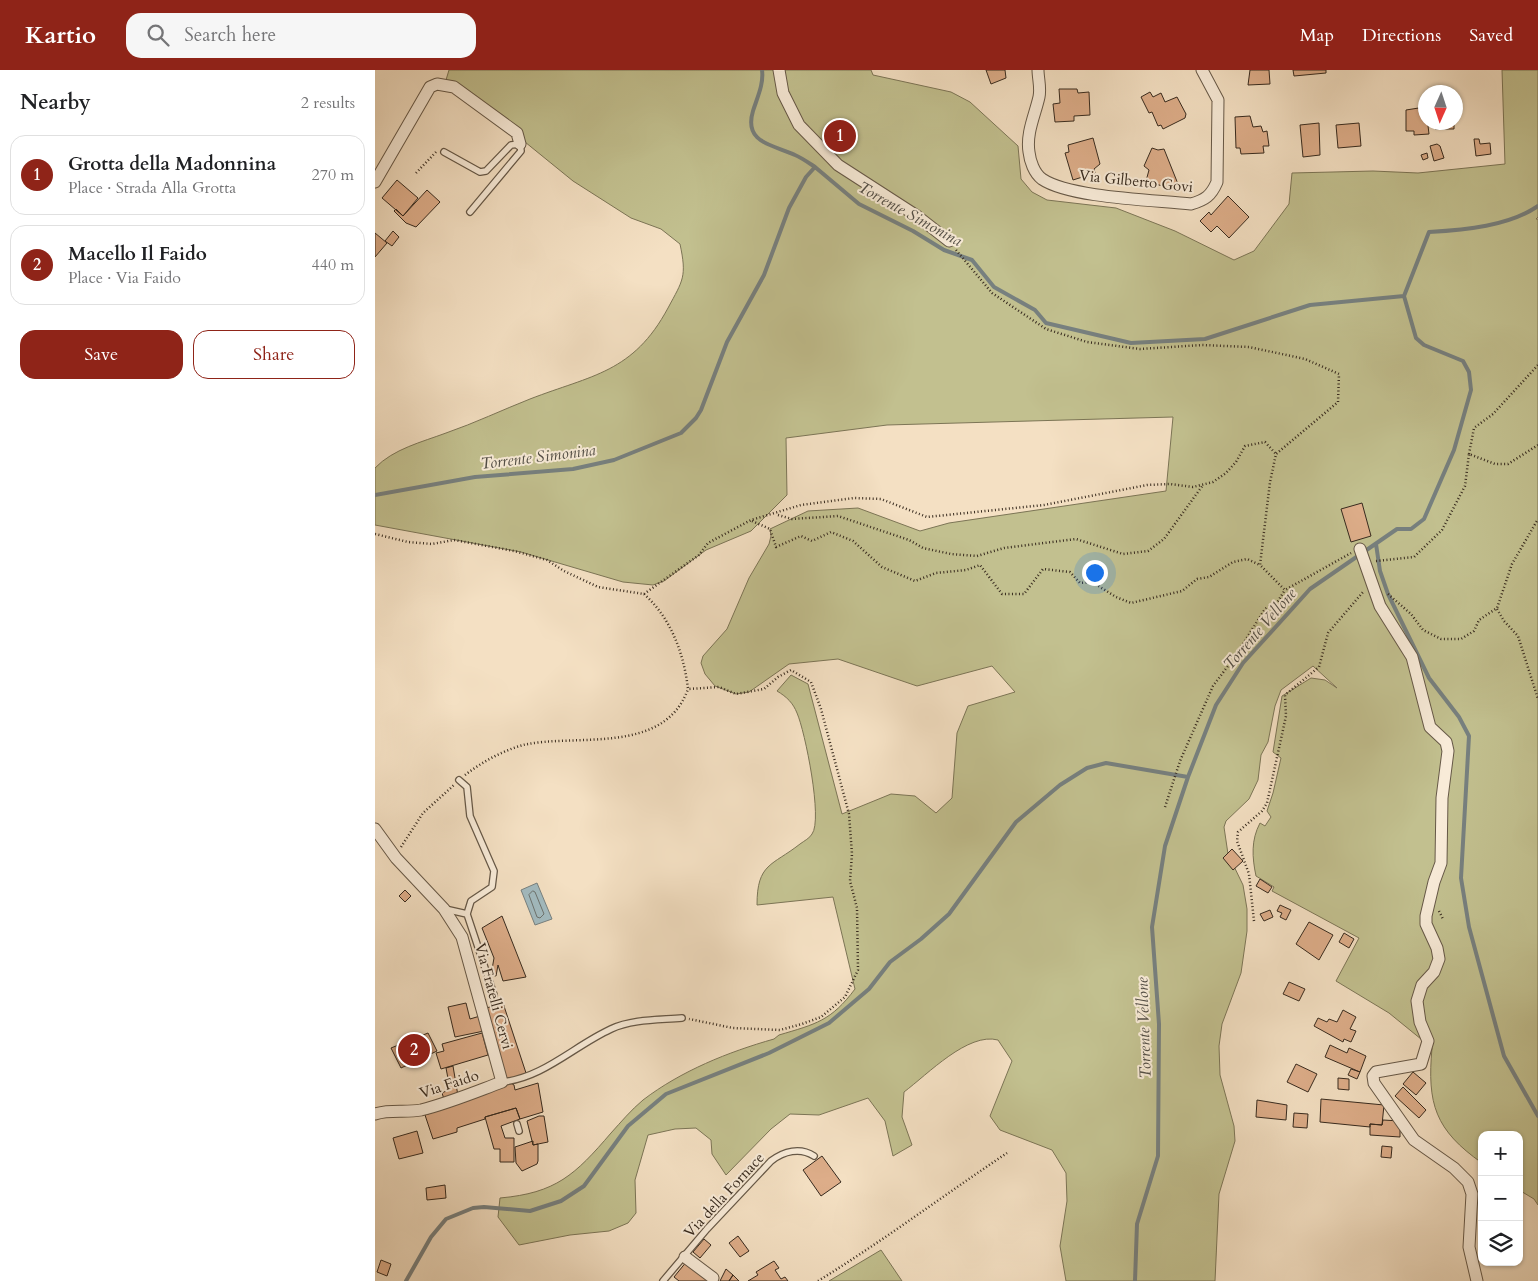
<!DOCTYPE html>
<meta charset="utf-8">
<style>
body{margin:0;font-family:Cardo,serif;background:#f6f6f6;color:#202124}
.controls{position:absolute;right:15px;bottom:15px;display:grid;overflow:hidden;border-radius:10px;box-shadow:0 1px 4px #0004}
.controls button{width:45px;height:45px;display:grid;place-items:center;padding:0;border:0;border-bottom:1px solid #e0e0e0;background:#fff;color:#202124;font:25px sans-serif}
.compass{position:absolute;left:1043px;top:15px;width:45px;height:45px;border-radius:50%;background:#fff;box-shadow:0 1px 4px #0004;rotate:183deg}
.you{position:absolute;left:719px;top:502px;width:18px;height:18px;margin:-12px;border:4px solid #fff;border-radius:50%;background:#1a73e8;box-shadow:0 0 0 8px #1a73e833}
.badge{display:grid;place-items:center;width:32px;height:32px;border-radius:50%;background:#8f2418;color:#fff;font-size:16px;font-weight:700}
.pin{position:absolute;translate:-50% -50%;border:2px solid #fff;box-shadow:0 1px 5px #0006}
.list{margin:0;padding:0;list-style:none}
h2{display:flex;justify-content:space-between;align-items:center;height:65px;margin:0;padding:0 20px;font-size:21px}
h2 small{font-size:16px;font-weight:400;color:#757577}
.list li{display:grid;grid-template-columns:32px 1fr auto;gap:15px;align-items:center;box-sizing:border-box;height:80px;margin:0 10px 10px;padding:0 10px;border:1px solid #e0e0e0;border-radius:15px}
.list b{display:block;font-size:19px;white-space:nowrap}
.list p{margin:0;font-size:16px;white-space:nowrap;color:#757577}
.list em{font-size:16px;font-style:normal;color:#757577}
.actions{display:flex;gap:10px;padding:15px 20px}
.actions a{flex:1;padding:11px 0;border:1px solid #8f2418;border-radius:15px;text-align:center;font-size:18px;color:#8f2418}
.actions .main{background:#8f2418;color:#fff}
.icon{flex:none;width:28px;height:28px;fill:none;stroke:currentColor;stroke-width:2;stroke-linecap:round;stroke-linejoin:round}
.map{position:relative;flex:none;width:1163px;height:1211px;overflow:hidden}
header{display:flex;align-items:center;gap:30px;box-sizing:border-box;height:70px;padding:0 25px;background:#8f2418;color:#fff}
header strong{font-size:24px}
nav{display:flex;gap:28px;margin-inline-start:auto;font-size:18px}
.search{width:350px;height:45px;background:#f6f6f6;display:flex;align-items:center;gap:12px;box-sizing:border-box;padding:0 18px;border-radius:15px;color:#757577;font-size:19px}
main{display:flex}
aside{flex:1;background:#fff}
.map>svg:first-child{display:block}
.green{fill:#c2c08f;stroke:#7c7556}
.water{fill:#a2babf;stroke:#77807f}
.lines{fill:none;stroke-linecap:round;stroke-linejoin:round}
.shore{stroke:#6c726e;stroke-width:1}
.stream{stroke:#77807f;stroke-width:4}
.building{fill:#ddad89;stroke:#372a1e}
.service-casing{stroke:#665847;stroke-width:8}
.minor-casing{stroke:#665847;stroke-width:13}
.path{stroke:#372a1e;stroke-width:2.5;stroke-dasharray:1 2.5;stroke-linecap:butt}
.service{stroke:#f8ebd8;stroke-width:5.5}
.minor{stroke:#f8ebd8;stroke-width:11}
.labels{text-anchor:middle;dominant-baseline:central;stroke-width:4;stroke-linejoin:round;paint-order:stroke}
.street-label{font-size:15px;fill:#372a1e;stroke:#f8ebd8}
.water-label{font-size:16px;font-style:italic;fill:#524e46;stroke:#f8ebd8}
</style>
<header>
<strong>Kartio</strong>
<div class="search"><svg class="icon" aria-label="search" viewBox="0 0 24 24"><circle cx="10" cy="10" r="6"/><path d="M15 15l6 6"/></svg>Search here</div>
<nav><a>Map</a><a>Directions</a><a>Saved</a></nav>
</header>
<main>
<aside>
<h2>Nearby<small>2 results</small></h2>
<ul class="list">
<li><span class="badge">1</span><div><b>Grotta della Madonnina</b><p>Place · Strada Alla Grotta</p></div><em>270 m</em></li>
<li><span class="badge">2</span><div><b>Macello Il Faido</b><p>Place · Via Faido</p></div><em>440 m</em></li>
</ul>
<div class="actions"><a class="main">Save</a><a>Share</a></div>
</aside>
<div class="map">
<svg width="1163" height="1211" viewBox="0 0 1163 1211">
<rect width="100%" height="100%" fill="#f4e0c3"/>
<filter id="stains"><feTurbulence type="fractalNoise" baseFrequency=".004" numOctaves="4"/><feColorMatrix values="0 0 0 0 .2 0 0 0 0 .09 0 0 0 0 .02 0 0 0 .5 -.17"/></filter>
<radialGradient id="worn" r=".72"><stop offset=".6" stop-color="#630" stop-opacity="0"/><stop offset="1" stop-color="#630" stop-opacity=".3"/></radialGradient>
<path class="green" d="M 74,0 L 496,0 L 498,5 L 576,22 L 595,32 L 643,76 L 646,109 L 657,122 L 672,130 L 741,138 L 800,161 L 859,190 L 879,181 L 914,134 L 917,103 L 998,101 L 1043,103 L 1130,94 L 1127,0 L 1163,0 L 1163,147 L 1161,149 L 1163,149 L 1163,1135 L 1159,1129 L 1144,1120 L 1144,1065 L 1107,1065 L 1107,1093 C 1060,1060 1052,1034 1057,978 L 1014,943 L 961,911 L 984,868 L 897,821 L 899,817 L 881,806 C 877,787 876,770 885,753 L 890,756 L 896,747 L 892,741 L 898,723 L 906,688 L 898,682 L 907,626 L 936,608 L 950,610 L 962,618 L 938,596 L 906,620 L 900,636 L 893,672 L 886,685 L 883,710 L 874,729 L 851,751 L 849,757 L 853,784 L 868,815 L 872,839 L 872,861 L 866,903 L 847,954 L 844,976 L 845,1005 L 859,1056 L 860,1071 L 844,1124 L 840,1211 L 691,1211 L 685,1176 L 692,1131 L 691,1103 L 677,1080 L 625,1060 L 615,1046 L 637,991 L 623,970 C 593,962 553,1004 529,1022 L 527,1047 L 537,1075 L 518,1086 L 510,1051 L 493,1028 L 444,1045 L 415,1044 L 396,1059 L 351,1105 L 337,1084 L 336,1070 L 321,1058 L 300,1059 L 273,1065 L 260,1110 L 261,1143 L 253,1153 L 234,1161 L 195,1165 L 144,1175 L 123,1147 L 125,1128 C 181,1123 200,1105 236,1063 C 246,1052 256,1040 268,1030 C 306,1001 353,982 399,969 L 404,965 C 441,954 456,951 480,919 L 458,827 L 382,835 C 382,793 397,796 425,774 C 429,771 435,768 437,764 C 448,750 430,661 422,643 C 418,633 412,627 402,621 L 416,605 L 433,614 L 467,744 L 516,724 L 540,726 L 561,743 L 577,728 L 582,663 L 593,636 L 640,622 L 617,596 L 542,616 L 463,589 L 414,594 L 374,622 L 361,624 L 340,616 L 330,604 L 326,593 L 328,586 L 352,559 L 374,508 L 394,474 L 396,466 L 395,459 L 433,441 L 483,438 L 545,461 L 574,453 L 791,421 L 798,347 L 512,355 L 411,368 L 412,425 L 376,461 L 331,480 L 289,511 L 278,515 L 248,512 L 146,482 L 0,455 L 0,398 C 18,379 47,372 71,363 C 100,353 127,340 155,329 C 217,305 258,303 293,238 C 308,210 312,207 305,174 L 286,159 L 256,148 L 198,111 L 150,72 L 75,19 L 71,10 Z
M 506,1180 L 527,1211 L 454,1211 Z"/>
<path class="water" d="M 162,813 L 177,849 L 160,855 L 146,820 Z"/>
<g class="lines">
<path class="shore" d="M 158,821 L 160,822 L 169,844 L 165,848 L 162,847 L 154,825 Z"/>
<path class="stream" d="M 387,0 C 389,14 382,28 378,41 C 368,74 400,75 420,85 C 427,88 434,93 440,97
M 0,425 L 100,407 L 198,399 L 239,390 L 306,363 L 321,348 L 326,340 L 352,272 L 389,205 L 414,138 L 431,107 L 440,97 L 484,134 L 538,161 L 569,180 L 597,190 L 619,217 L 660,240 L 671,253 L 756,273 L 830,269 L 935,235 L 1029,226
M 1001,474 L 1005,501 L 1013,524 L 1054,608 L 1084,647 L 1094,666 L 1086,808 L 1094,857 L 1129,986 L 1163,1046
M 31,1211 L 56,1167 L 71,1149 L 98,1138 L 109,1137 L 155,1141 L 186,1131 L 209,1116 L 253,1056 L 291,1024 L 394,983 L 454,953 L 494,919 L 515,892 L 546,869 L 574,844 L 641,752 L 685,715 L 712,698 L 731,693 L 813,707
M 760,1211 L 762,1154 L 783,1086 L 784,954 L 777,857 L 790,776 L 813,707 L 841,635 L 868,593 L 935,519 L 1022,459 L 1036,459 L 1049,449 L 1079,380 L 1096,320 L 1094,302 L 1088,291 L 1049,275 L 1041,268 L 1029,226 L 1054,162 C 1090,160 1134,156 1163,136"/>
</g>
<path class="building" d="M 611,0 L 630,0 L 631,8 L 616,14 Z
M 875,0 L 894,0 L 895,14 L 873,15 Z
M 918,0 L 951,0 L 951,3 L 919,6 Z
M 684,19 L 702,19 L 703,23 L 714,22 L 715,45 L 699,46 L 699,51 L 680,52 L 678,34 L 685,33 Z
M 775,22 L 778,27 L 786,23 L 790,32 L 802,27 L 811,44 L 810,48 L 788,59 L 786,55 L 783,56 L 777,42 L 774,43 L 766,27 Z
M 1050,31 L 1054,64 L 1039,65 L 1039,61 L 1031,61 L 1031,40 L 1050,37 Z
M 875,46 L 878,57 L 886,56 L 888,62 L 892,61 L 894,76 L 888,76 L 889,83 L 866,84 L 865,78 L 861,78 L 860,47 Z
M 1060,52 L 1079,52 L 1079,59 L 1060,59 Z
M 944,53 L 945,85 L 928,87 L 925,55 Z
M 984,53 L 986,76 L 963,78 L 961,55 Z
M 718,68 L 725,94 L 719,99 L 720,103 L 698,110 L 690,83 L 694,82 L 693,75 Z
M 1099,69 L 1104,69 L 1105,74 L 1115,73 L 1116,84 L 1101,86 Z
M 1062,74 L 1065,76 L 1069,88 L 1059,91 L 1055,76 Z
M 777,78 L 783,80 L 789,79 L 803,114 L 797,119 L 771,111 L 774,100 L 769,96 Z
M 1052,83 L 1053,88 L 1048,90 L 1046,85 Z
M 22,110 L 43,128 L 28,146 L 7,128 Z
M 52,120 L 65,132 L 41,157 L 31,153 L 19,141 L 21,139 L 28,146 Z
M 853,126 L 874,147 L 854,168 L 842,156 L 836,162 L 825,151 L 834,142 L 836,145 Z
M 18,161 L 24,167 L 17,176 L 10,171 Z
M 0,163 L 12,173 L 0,187 Z
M 987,433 L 996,466 L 976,472 L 966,439 Z
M 857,779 L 868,791 L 858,800 L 848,788 Z
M 885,809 L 897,817 L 893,823 L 881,816 Z
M 30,820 L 36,826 L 30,832 L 24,826 Z
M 905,835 L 916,840 L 911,850 L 905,847 L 907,843 L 902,841 Z
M 895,840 L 898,847 L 889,851 L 885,844 Z
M 127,846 L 151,907 L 128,911 L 123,895 L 121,906 L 116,905 L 119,888 L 107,858 Z
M 934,852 L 958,865 L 944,890 L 921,874 Z
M 969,863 L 979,869 L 974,878 L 964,872 Z
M 914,912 L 930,919 L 924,931 L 908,924 Z
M 91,933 L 95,949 L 105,946 L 109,961 L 80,967 L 73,937 Z
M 128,933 L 151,1003 L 131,1011 L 108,939 Z
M 968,940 L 981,947 L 975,959 L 981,961 L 976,972 L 969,969 L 968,972 L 939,956 L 943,948 L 952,952 L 954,949 L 962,952 Z
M 53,963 L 62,981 L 26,998 L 16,978 Z
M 107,963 L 113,985 L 66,999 L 61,983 L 69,981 L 67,974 Z
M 955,975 L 972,983 L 974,978 L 991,986 L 985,1002 L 950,987 Z
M 921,994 L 942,1004 L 933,1022 L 912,1012 Z
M 78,996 L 83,1026 L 70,1032 L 67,1023 L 75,1019 L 71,998 Z
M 976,999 L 985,1002 L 982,1009 L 973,1005 Z
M 1038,1002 L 1051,1013 L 1041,1025 L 1028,1014 Z
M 963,1008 L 974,1009 L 974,1020 L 963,1019 Z
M 136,1013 L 139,1015 L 140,1020 L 163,1013 L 168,1042 L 145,1049 L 141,1038 L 110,1047 L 110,1049 L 82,1058 L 82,1062 L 58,1069 L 50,1045 L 65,1040 L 83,1030 Z
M 1028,1017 L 1051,1040 L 1044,1048 L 1020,1026 Z
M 946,1029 L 1009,1035 L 1007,1055 L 995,1054 L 995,1057 L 945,1052 Z
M 882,1030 L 912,1035 L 911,1050 L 881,1047 Z
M 141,1038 L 145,1049 L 126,1056 L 130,1068 L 139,1068 L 139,1092 L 125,1092 L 125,1079 L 119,1079 L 110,1047 Z
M 919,1043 L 933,1044 L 932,1058 L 918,1057 Z
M 164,1046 L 169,1046 L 173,1072 L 158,1075 L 152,1051 Z
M 1008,1050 L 1025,1051 L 1025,1067 L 995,1065 L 995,1054 L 1007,1055 Z
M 42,1061 L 48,1083 L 24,1089 L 18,1068 Z
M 158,1071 L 158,1075 L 163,1074 L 163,1091 L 162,1094 L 147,1101 L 141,1093 L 140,1077 Z
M 1007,1076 L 1017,1077 L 1016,1088 L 1006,1087 Z
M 447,1086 L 466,1112 L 446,1126 L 428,1100 Z
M 70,1115 L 71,1128 L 52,1130 L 51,1118 Z
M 363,1166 L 374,1181 L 365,1187 L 354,1173 Z
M 329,1169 L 336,1175 L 325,1188 L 318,1182 Z
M 6,1190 L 16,1194 L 12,1206 L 2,1202 Z
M 312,1191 L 338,1211 L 304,1211 L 299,1207 Z
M 399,1191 L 404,1198 L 400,1200 L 406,1209 L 410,1207 L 413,1211 L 373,1211 L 383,1205 L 381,1202 Z
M 351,1199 L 358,1205 L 354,1211 L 345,1211 Z
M 358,1205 L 364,1211 L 354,1211 Z"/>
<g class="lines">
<defs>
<path id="service" d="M 69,82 L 105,102 L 111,101 L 136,75 L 145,74 L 146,81 L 95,142
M 84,710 L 92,717 L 95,746 L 119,801 L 117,817 L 96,831 L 92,844 L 119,925
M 70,839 L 92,844
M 127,1012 C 168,1008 199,976 236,959 C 257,949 285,950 307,948
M 142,1054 L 144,1061
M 288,1211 L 332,1159 L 396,1091 C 409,1081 425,1077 439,1086"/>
<path id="minor" d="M 404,0 L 408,23 L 424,55 L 463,95 L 542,146 L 574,171
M 663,0 C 663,8 666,18 664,27 C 660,45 651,63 654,82 C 655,91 659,103 667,109 C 695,128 780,130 816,134 C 830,130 836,126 842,112 L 843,30 L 827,0
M 0,112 L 55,17 L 62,14 L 79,17 L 142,63 L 145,74
M 985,479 L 1005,536 L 1037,587 L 1055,657 L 1071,672 L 1073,681 L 1067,728 L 1066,793 L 1059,812 L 1051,846 L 1051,854 L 1062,878 L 1064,889 L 1059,902 L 1047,915 L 1042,931 L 1045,952 L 1053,971 L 1046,994 L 1001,1002 L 998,1006 L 999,1013 L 1039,1070 L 1079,1098 L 1093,1112 L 1097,1124 L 1094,1177 L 1102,1211
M 0,759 L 21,788 L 69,839 L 87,867 L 127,1012 C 100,1022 74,1033 46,1040 C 31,1043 15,1039 0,1044
M 310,1187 L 338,1208"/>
</defs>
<use href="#service" class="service-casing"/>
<use href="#minor" class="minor-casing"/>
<path class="path" d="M 41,103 L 61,82
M 581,180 L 617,223 L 671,259 L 712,272 L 765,279 L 827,275 L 874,277 L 930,289 L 964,304 L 963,332 L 901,384 L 895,412 L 885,495 L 910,520 L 976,483
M 1094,384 L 1099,358 L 1118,344 L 1163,295
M 403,445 L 417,449 L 463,446 L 534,470 L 548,478 L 576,484 L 602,486 L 629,478 L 701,469 L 748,484 L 773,481 L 789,469 L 828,415
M 377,451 L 395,459 L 401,477 L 426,466 L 437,471 L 456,462 L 478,471 L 507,497 L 540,511 L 561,503 L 591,500 L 605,495 L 627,524 L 649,524 L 668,499 L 695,502 L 705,513 L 717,512 L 741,527 L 756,533 L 807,521 L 822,509 L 834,507 L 858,492 L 872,489 L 885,495
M 0,464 L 33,472 L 57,474 L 79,470 L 139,481 L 172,490 L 189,501 L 223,517 L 269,524 L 324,485 L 333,473 L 376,450 L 426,435 L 479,428 L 506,429 L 552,447 L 669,435 L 772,415 L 795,414 L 818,417 L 838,412 L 851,403 L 861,392 L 870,376 L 890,372 L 901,384
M 1001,491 L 1039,487 L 1067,460 L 1090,416 L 1094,384 L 1120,394 L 1133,394 L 1163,375
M 269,524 C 296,548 309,584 313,619 L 344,617 L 361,624 L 389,619 L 403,607 L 416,600 L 436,612 L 446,639 L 474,744 L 477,784 L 475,811 L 482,838 L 483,900 L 470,927 L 446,947 L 427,954 L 405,960 L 358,958 L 314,949
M 1013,524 L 1036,544 L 1048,560 L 1066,569 L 1086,569 L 1099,561 L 1104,550 L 1122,538 L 1137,494 L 1163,449
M 1122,539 L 1129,551 L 1143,566 L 1163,629
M 90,705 C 107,692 127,681 148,675 C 201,663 289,686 313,619
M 790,737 L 805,691 L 838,616 L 859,588 L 890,539 L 903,531 L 910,520
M 26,777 L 48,743 L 79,715
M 1064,841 L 1068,849
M 879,851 L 874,804 L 862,771 L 863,762 L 887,741 L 892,733 L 911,646 L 910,625 L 944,597 L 953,563 L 988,522
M 443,1211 C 508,1171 569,1125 632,1083"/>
<use href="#service" class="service"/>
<use href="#minor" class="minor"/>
</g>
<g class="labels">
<g class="street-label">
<text transform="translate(761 111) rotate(6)">Via Gilberto Govi</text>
<text transform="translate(119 926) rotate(75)">Via Fratelli Cervi</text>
<text transform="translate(74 1014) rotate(-18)">Via Faido</text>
<text transform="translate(349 1125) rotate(-47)">Via della Fornace</text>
</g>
<g class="water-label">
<text transform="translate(535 144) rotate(29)">Torrente Simonina</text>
<text transform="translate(163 387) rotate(-7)">Torrente Simonina</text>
<text transform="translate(885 559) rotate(-49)">Torrente Vellone</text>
<text transform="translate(769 958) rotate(-92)">Torrente Vellone</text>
</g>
</g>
<rect width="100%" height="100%" filter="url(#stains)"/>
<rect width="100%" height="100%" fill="url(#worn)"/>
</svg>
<div class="controls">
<button>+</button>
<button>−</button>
<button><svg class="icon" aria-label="layers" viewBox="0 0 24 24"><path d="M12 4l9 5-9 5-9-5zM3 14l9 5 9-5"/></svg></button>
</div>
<svg class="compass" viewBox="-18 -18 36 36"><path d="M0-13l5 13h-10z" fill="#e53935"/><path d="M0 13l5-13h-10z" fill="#757577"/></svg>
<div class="you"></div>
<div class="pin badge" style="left:465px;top:66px">1</div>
<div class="pin badge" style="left:39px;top:980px">2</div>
</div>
</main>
